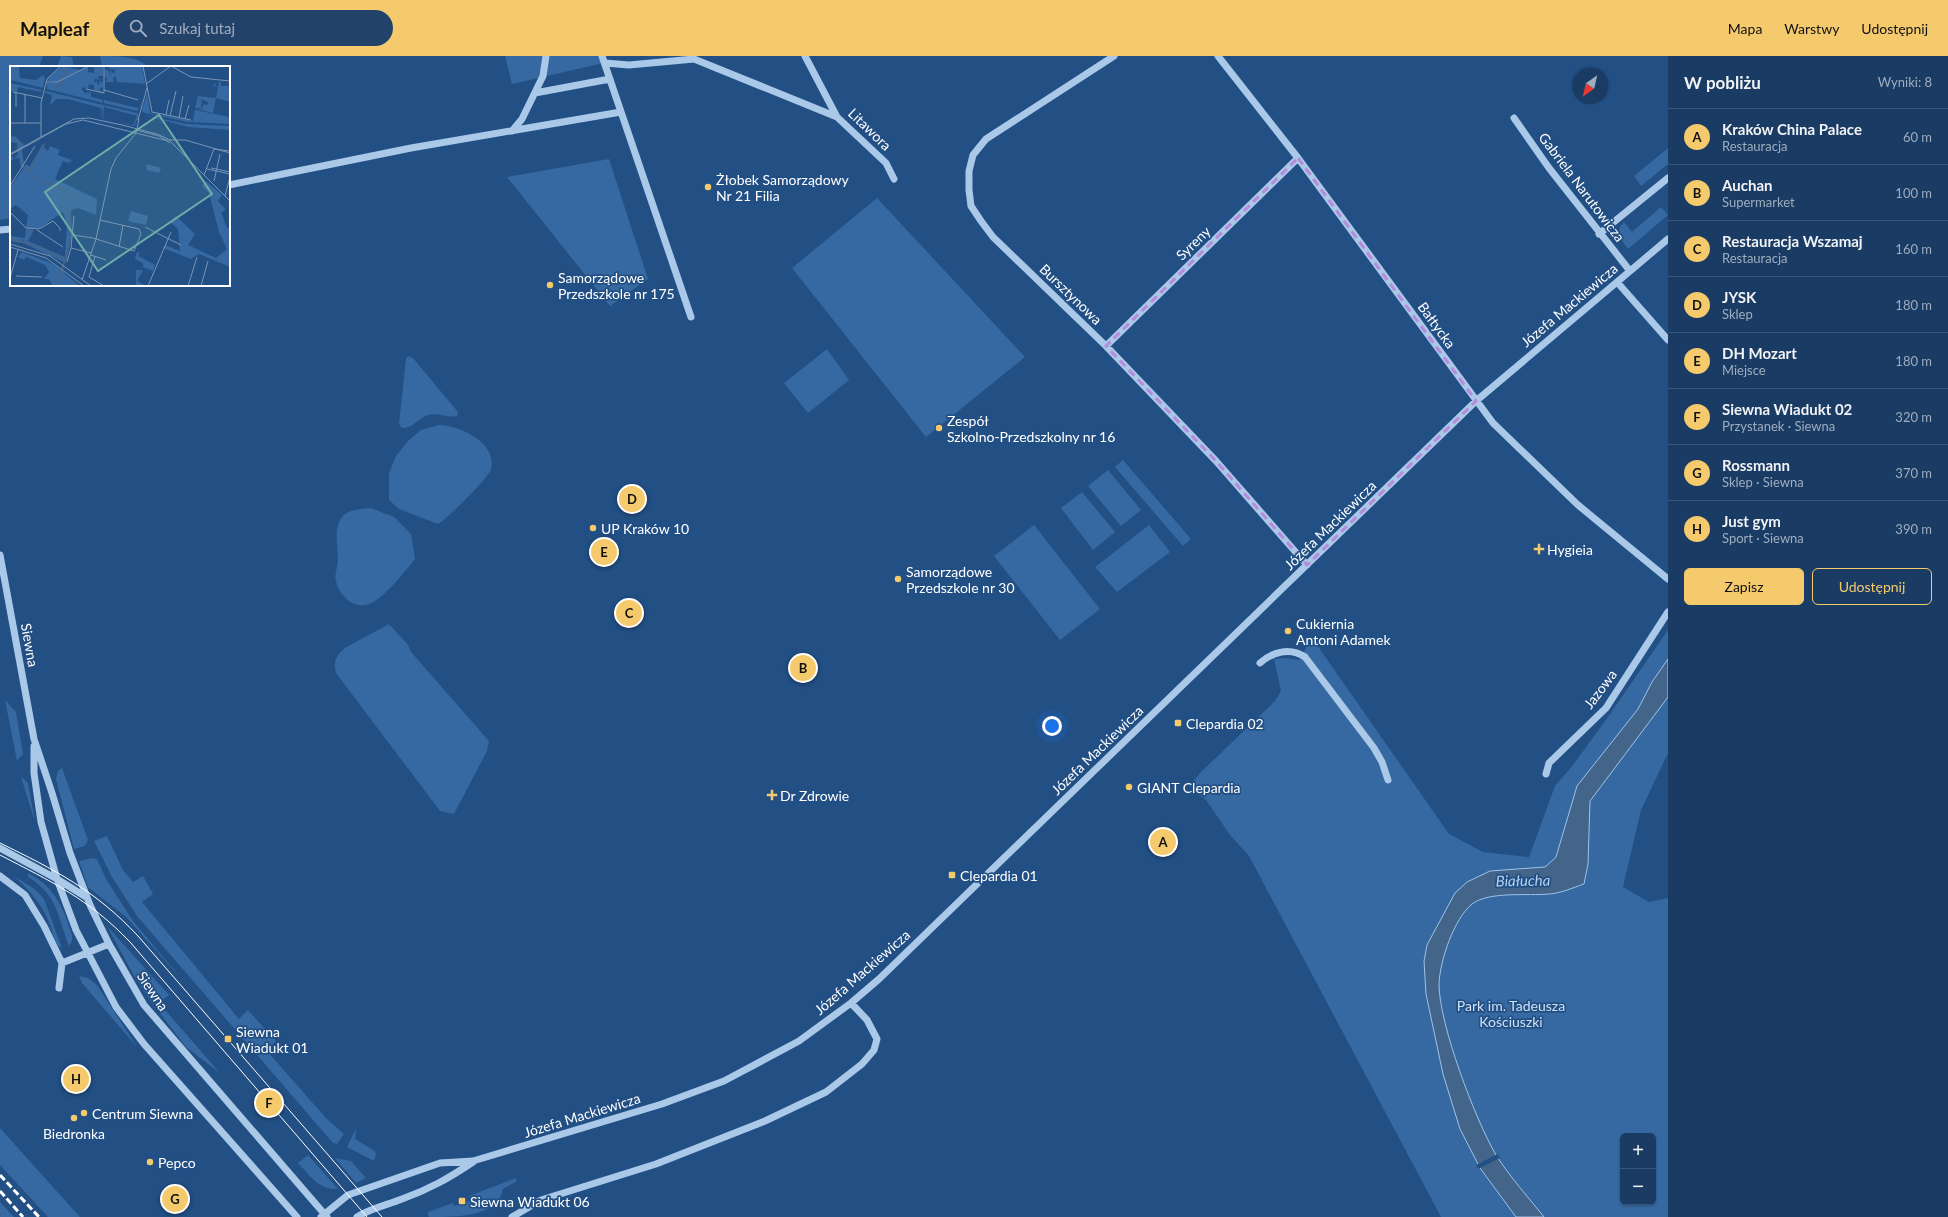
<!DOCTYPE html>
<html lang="pl">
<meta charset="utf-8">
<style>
body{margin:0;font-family:Lato,sans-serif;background:#234269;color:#f1f3f6}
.controls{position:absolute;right:12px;bottom:12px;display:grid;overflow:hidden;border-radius:6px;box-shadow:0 1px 3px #0004}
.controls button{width:36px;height:36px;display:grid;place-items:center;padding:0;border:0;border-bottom:1px solid #385578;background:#1a3b63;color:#f1f3f6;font:20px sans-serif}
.compass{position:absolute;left:1572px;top:12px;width:36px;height:36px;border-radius:50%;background:#1a3b63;box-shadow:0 1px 3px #0004;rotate:214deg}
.you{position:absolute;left:1052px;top:670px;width:14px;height:14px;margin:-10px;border:3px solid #fff;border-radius:50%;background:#1a73e8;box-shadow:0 0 0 6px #1a73e833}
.badge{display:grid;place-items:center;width:26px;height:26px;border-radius:50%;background:#f4ca6d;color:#111;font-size:13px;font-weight:700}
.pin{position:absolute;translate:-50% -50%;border:2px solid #fff;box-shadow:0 1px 4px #0006}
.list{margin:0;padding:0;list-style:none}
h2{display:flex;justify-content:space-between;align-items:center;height:52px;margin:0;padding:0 16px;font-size:17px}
h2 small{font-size:13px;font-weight:400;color:#9fadbe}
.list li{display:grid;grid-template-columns:26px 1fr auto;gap:12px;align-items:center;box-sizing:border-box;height:56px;padding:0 16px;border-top:1px solid #385578}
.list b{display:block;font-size:15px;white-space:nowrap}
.list p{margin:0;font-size:13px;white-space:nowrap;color:#9fadbe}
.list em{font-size:13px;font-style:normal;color:#9fadbe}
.actions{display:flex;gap:8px;padding:12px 16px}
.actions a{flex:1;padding:9px 0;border:1px solid #f4ca6d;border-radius:6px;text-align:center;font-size:14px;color:#f4ca6d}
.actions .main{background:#f4ca6d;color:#111}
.icon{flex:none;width:22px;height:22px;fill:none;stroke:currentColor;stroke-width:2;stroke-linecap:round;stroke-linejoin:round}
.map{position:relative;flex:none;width:1668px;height:1161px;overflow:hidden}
header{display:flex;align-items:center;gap:24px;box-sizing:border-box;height:56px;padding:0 20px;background:#f4ca6d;color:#111}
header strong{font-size:19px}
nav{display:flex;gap:22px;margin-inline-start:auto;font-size:14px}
.search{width:280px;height:36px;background:#234269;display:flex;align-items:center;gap:10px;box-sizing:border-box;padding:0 14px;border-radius:22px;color:#9fadbe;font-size:15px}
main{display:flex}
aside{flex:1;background:#1a3b63}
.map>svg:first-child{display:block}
.green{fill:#3669a1;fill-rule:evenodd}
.water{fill:#44658a;stroke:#9ec3ea}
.pier{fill:#224f84}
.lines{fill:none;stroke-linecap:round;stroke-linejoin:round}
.minor{stroke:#aac8e8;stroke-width:7}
.tram{stroke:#fff;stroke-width:1}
.rail{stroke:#fff;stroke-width:3;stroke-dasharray:7 3;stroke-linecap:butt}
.marked{fill:none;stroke:#b68bdc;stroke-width:3;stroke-dasharray:8 5;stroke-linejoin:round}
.poi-dot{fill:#f4ca6d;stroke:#224f84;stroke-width:1.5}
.labels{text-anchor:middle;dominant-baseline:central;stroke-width:3.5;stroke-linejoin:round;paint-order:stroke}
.street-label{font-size:14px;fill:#fff;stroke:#224f84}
.poi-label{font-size:14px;fill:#fff;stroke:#224f84;text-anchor:start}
.park-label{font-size:14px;fill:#cee1f6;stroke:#224f84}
.water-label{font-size:15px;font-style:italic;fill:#b6d2f0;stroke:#224f84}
.inset-river{fill:none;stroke:#44658a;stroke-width:2}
.inset-road{fill:none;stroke:#7a95b5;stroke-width:1}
.view{fill:#6fada8;fill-opacity:0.15;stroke:#6fada8;stroke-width:2}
.inset-edge{fill:none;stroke:#fff;stroke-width:2}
</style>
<header>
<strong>Mapleaf</strong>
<div class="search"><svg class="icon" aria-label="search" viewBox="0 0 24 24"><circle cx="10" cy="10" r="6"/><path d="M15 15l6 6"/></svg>Szukaj tutaj</div>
<nav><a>Mapa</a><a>Warstwy</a><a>Udostępnij</a></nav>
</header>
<main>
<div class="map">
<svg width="1668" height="1161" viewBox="0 0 1668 1161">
<rect width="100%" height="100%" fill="#224f84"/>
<path class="green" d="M 0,0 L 43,0 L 39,11 L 11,11 L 11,162 L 0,164 Z
M 61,0 L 72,1 L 74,11 L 57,11 Z
M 100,0 C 116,0 139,0 148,11 L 102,11 Z
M 505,0 L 606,0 L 608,6 L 512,28 Z
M 1668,92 L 1668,108 L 1641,130 L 1634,120 Z
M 609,103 L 648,223 L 610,250 L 507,121 Z
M 877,142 L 1025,301 L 926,381 L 792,212 Z
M 1661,151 L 1668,159 L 1628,193 L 1618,179 L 1620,171 L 1624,166 L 1632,176 Z
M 827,293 L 849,324 L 808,357 L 784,327 Z
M 408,300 L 413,302 L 458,356 L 457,360 C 447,362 438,356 428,359 C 419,362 412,373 402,372 L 399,368 L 406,303 Z
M 439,369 C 459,369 498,387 491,413 C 488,423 448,462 438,468 L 399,453 L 389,444 L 389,417 L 396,400 L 409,384 L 421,374 Z
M 1123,404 L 1191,483 L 1183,490 L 1115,411 Z
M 1108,414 L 1141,454 L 1121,470 L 1088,430 Z
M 1082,436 L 1115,476 L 1093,494 L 1061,452 Z
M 371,452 L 394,461 L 411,478 L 415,503 C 404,516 385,542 369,548 C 353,554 339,539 336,525 C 334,518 338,510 338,503 C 338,490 333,473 342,461 C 349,453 361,453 371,452 Z
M 1034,469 L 1100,553 L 1060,584 L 994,500 Z
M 1149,469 L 1170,496 L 1117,536 L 1095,511 Z
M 389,568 L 408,589 L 411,596 L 489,685 L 487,695 L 454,758 L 440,755 L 336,617 C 333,606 336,599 345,592 Z
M 1668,574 L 1668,697 L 1641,754 L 1623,831 L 1649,846 L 1668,842 L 1668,1161 L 1441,1161 L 1249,800 L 1230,779 L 1206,744 L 1189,730 L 1201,716 L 1275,645 L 1281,635 L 1274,603 L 1286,602 L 1299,604 L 1312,582 L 1449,778 L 1483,796 L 1529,801 L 1555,730 L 1573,709 L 1608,661 ZM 1623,1080 L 1653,1080 L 1653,1146 L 1623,1146 Z
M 5,644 L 16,656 L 23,698 L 17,705 Z
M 62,712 L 88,784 L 85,790 L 74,793 L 56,723 L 58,715 Z
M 21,721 L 28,727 L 35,766 Z
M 107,780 L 123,814 L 133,826 L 143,820 L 153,838 L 142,846 L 239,963 L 248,954 L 276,985 L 266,994 L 326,1062 L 344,1078 L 337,1088 L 333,1087 L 137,860 L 112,821 L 94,785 Z
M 93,802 L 97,803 L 107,825 L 133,865 L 184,926 L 126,861 L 88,831 L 79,805 Z
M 28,817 C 55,831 63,851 72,879 L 72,885 L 69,890 C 58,861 57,838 28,821 Z
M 14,820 L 36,834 L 44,843 L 62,892 L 58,890 C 53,882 52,873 48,864 C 41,847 28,833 14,820 Z
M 107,870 L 169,939 L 159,947 L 221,1018 L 186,991 L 149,943 L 133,918 Z
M 79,920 L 88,922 L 97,929 L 137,991 L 82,927 Z
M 0,1072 L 80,1161 L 48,1161 L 0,1109 Z
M 356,1072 L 355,1083 L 375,1095 L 376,1098 L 374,1105 L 347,1091 Z
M 308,1099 L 338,1133 C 319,1134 310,1120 298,1107 Z
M 335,1102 L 351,1105 L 366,1122 L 356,1127 Z
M 516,1122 L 517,1125 L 503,1133 C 497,1161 458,1161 429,1161 L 428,1159 L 428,1156 L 453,1147 L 455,1150 L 471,1144 L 469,1140 Z
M 0,1146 L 14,1161 L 0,1161 Z"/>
<path class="water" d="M 1668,603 L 1668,641 L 1590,745 L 1588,808 L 1584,828 C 1572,832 1562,837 1549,838 C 1528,840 1489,835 1472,848 C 1454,863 1440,904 1439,928 C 1439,968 1475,1063 1496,1099 C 1510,1121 1528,1141 1544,1161 L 1516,1161 L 1480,1112 L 1460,1073 L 1443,1018 L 1426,938 L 1424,905 L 1427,889 L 1455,837 L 1467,826 L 1490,815 L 1545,811 L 1556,801 L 1577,730 L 1638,653 L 1652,626 Z"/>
<path class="pier" d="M 1498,1098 L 1500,1102 L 1478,1113 L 1476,1109 Z"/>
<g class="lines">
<path class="minor" d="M 602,0 L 691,261
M 805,0 L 837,61 L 886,107 L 894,123
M 1114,0 L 986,83 L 973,99 L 969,115 L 969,134 L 971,150 L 981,165 L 993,181 L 1106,290 L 1216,405 L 1307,509
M 1218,0 L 1298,102 L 1493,367 L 1578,449 L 1668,523
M 605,7 L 629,9 L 694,3 L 837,61
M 535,37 L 610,23
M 1514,62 L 1549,112 L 1630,215
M 512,75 L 522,63 L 543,20 L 546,0
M 229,129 L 411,92 L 621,56
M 0,174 L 11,173
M 1599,178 L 1668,122
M 1617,226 L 1668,284
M 1106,290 L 1298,102
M 0,499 L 34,683 L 52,737 L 70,797 L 90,849 L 109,888 L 144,949 L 327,1161
M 1260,607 C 1272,596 1290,591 1305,601 L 1374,692 L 1382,706 L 1388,724
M 34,690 L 34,717 L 41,766 L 57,823 L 76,874 L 116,951 L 144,988 L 297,1161
M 1546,718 L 1549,707 L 1606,652 L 1668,556
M 0,792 L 57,823 L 86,841
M 0,820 L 25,839 L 44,870 L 62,907 L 59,932
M 62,907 L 109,888
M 321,1161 L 348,1139 L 440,1107 L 473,1105 L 662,1048 L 724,1025 L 799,985 L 851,947 L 879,923 L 1476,345 L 1668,183
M 357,1161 C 371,1152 387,1149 402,1143 C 430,1133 449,1122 473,1106
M 512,1161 L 541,1144 L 656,1108 L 765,1065 L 826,1036 L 862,1008 L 874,994 L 877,983 L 867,964 L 851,947"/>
<path class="tram" d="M 0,787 C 55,814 95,834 138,880 L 382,1161
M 0,799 C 52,826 89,843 130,886 L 367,1161"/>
<path class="rail" d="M 0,1119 L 39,1161
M 0,1135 L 23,1161"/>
</g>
<path class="marked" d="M 1298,102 L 1476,345 L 1307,509 L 1216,405 L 1106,290 Z"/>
<g class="poi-dot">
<circle cx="708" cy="131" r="4"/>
<circle cx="550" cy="229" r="4"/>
<circle cx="939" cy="372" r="4"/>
<circle cx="593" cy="472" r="4"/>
<path d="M1537 487h4v4h4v4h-4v4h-4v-4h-4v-4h4z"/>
<circle cx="898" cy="523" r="4"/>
<circle cx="1288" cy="575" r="4"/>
<rect x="1174" y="663" width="8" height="8" rx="2"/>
<circle cx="1129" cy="731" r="4"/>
<path d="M770 733h4v4h4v4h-4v4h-4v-4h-4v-4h4z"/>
<rect x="948" y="815" width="8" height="8" rx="2"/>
<rect x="224" y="979" width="8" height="8" rx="2"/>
<circle cx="84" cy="1057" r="4"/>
<circle cx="74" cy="1062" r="4"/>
<circle cx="150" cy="1106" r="4"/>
<rect x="458" y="1141" width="8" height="8" rx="2"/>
</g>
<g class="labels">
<g class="street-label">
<text transform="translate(870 73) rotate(44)">Litawora</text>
<text transform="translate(1582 131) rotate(53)">Gabriela Narutowicza</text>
<text transform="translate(1193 187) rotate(-44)">Syreny</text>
<text transform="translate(1071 238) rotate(44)">Bursztynowa</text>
<text transform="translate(1569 249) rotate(-40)">Józefa Mackiewicza</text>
<text transform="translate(1437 269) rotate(54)">Bałtycka</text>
<text transform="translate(1330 469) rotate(-44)">Józefa Mackiewicza</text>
<text transform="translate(30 589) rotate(80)">Siewna</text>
<text transform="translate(1600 633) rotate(-53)">Jazowa</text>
<text transform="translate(1097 694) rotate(-44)">Józefa Mackiewicza</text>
<text transform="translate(862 916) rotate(-41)">Józefa Mackiewicza</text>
<text transform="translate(153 935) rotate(56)">Siewna</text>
<text transform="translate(582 1059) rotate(-17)">Józefa Mackiewicza</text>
</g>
<g class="poi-label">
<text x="716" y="123">Żłobek Samorządowy<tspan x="716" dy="16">Nr 21 Filia</tspan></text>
<text x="558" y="221">Samorządowe<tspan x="558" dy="16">Przedszkole nr 175</tspan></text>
<text x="947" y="364">Zespół<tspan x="947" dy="16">Szkolno-Przedszkolny nr 16</tspan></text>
<text x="601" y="472">UP Kraków 10</text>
<text x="1547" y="493">Hygieia</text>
<text x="906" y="515">Samorządowe<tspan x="906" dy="16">Przedszkole nr 30</tspan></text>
<text x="1296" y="567">Cukiernia<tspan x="1296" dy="16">Antoni Adamek</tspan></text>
<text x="1186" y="667">Clepardia 02</text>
<text x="1137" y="731">GIANT Clepardia</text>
<text x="780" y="739">Dr Zdrowie</text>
<text x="960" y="819">Clepardia 01</text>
<text x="236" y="975">Siewna<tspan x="236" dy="16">Wiadukt 01</tspan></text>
<text x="92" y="1057">Centrum Siewna</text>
<text x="74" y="1077" text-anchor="middle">Biedronka</text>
<text x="158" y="1106">Pepco</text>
<text x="470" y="1145">Siewna Wiadukt 06</text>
</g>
<g class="park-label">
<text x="1511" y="949">Park im. Tadeusza<tspan x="1511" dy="16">Kościuszki</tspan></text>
</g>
<g class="water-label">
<text transform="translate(1523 824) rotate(-1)">Białucha</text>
</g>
</g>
<g transform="translate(10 10)">
<rect width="220" height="220" fill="#224f84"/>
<path d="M 0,0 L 9,0 L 10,12 L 26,14 L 33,9 L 35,12 L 33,22 L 0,14 ZM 53,0 L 70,4 L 46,16 L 38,15 L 39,11 ZM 81,0 L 93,0 L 93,10 L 88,10 L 88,12 L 93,14 L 85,13 L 84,15 L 85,18 L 86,14 L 88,19 L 90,15 L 93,16 L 93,21 L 89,23 L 93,27 L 84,24 L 84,19 L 79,18 L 78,23 L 72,21 L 72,24 L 76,28 L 78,25 L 79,28 L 81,25 L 81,31 L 93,34 L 93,37 L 37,23 L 37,17 L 44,17 L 78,1 L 78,6 L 84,7 L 84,2 ZM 100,0 L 132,0 L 135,18 L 107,16 L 106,11 L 103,11 L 104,16 L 95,16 L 97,13 L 94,10 L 95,4 L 98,4 L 101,9 L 100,4 L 104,8 L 105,4 L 111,4 L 99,3 ZM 204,16 L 206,20 L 209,20 L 208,16 L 211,16 L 211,20 L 220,20 L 220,36 L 206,32 L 203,47 L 186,43 L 191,43 L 194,38 L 197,39 L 198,36 L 189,33 L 192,35 L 191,42 L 185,42 L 188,30 L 206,32 L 208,21 L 204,20 ZM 0,17 L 32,24 L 31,26 L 8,21 L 7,26 L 0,25 ZM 36,25 L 93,39 L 90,53 L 91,42 L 58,33 L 46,33 L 40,40 L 42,29 L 35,27 ZM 137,27 L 140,47 L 183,55 L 185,44 L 220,51 L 220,58 L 178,56 L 135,47 L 132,45 ZM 94,34 L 128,42 L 133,34 L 127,45 L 94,37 ZM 93,39 L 127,47 L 129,49 L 125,59 L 124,60 L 105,56 L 123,59 L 127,50 L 94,41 L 93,53 L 103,55 L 92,53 ZM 134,49 L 177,58 L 220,60 L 220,64 L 178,61 ZM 5,70 L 14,79 L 12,82 L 35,71 L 12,83 L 14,98 L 11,102 L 9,91 L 0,95 L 0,92 L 3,90 L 3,94 L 8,88 L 7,77 L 0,76 L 0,71 ZM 33,80 L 38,85 L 40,80 L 50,84 L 48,89 L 62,94 L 59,97 L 53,95 L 45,113 L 87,133 L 86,149 L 68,142 L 61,144 L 62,169 L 56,197 L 13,177 L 14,173 L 11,177 L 0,175 L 0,170 L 15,172 L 16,163 L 24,164 L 18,175 L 55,191 L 57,159 L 53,146 L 30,162 L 16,162 L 18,149 L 6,139 L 0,143 L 0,122 L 16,98 L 20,101 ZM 136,98 L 151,102 L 149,107 L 137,104 ZM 196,115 L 212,129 L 208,135 L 216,144 L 211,146 L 217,162 L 220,161 L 220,201 L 189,188 L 181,193 L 153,182 L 155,179 L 170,185 L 168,163 L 160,156 L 166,150 L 185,168 L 178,179 L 206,192 L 217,183 L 209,166 L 199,127 L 192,120 ZM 121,145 L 138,150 L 136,159 L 118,155 ZM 12,186 L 43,198 L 70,220 L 43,220 L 39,213 L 34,213 L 39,206 L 35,199 L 16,191 L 14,194 L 8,191 ZM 127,186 L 130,187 L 128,190 L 145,199 L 143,205 L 133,201 L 133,197 L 125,193 ZM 126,204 L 133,204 L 127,215 L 136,220 L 126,219 Z" fill="#3669a1"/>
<path d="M 0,72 L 10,76 L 14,102 L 32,114 L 53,122 L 64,133 L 64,139 L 59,145 L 61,151 L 59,183 L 51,211 L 53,220 L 49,210 L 58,181 L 59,151 L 56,145 L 63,138 L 62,133 L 51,123 L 31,115 L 12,102 L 9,78 Z" fill="#44658a"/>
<path class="inset-river" d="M 44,22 L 52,18 L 56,0M 18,105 L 34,78M 0,173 L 25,179 L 55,193"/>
<path class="inset-road" d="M 133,0 L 142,46 L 181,54M 161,0 L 181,11 L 220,15M 36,16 L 47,16 L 79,0M 136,18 L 161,0M 76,23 L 94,27 L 94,0M 94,24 L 128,34M 3,26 L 32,32M 6,41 L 6,26M 156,49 L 159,34M 160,50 L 166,25M 169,52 L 173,30M 175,53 L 179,39M 128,54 L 137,22M 0,57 L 31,57M 15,57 L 15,28M 126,64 L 149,70 L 160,77M 31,71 L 31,37 L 37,13 L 51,0M 0,88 L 64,53 L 79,52 L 112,59 L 147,68 L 158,73 L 220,135M 0,89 L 56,58 L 73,54 L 154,74 L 175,74 L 220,87M 201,102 L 220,106M 197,103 L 220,108M 194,109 L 204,83 L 220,85M 204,115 L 210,88M 0,120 L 25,80M 215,130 L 220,111M 0,146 L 16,162 L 29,163 L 43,155 L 50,162 L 50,165M 135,161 L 171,179M 27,164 L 53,181M 63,169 L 83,172 L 124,185 L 131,168 L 129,163 L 90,154M 0,178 L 40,190 L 81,220M 0,181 L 36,192 L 74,220M 109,181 L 113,159M 61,182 L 81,187M 81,189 L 96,194M 85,190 L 79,211 L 94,220M 57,196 L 61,182 L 64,150M 6,210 L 32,211M 0,212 L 8,184M 72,214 L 86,173 L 101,103 L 106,92 L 126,67 L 129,53M 138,220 L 161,166M 178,220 L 187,191M 191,220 L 198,195"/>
<path class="view" d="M 149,49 L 202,128 L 88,205 L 35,126 Z"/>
<rect width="220" height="220" class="inset-edge"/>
</g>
</svg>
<div class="controls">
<button>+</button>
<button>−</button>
</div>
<svg class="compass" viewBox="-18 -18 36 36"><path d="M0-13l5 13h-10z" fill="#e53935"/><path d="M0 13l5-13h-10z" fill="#9fadbe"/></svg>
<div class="you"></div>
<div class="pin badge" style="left:1163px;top:786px">A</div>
<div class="pin badge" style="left:803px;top:612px">B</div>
<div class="pin badge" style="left:629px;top:557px">C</div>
<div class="pin badge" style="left:632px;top:443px">D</div>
<div class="pin badge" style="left:604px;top:496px">E</div>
<div class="pin badge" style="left:269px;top:1047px">F</div>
<div class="pin badge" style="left:175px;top:1143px">G</div>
<div class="pin badge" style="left:76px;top:1023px">H</div>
</div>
<aside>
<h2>W pobliżu<small>Wyniki: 8</small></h2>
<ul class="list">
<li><span class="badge">A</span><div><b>Kraków China Palace</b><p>Restauracja</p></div><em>60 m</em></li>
<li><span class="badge">B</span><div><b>Auchan</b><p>Supermarket</p></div><em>100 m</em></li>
<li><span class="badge">C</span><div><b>Restauracja Wszamaj</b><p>Restauracja</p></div><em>160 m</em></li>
<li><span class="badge">D</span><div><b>JYSK</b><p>Sklep</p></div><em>180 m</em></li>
<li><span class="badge">E</span><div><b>DH Mozart</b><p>Miejsce</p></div><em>180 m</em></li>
<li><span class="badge">F</span><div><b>Siewna Wiadukt 02</b><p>Przystanek · Siewna</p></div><em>320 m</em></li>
<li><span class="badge">G</span><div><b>Rossmann</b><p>Sklep · Siewna</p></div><em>370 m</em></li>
<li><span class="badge">H</span><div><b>Just gym</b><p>Sport · Siewna</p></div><em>390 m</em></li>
</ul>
<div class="actions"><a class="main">Zapisz</a><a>Udostępnij</a></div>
</aside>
</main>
